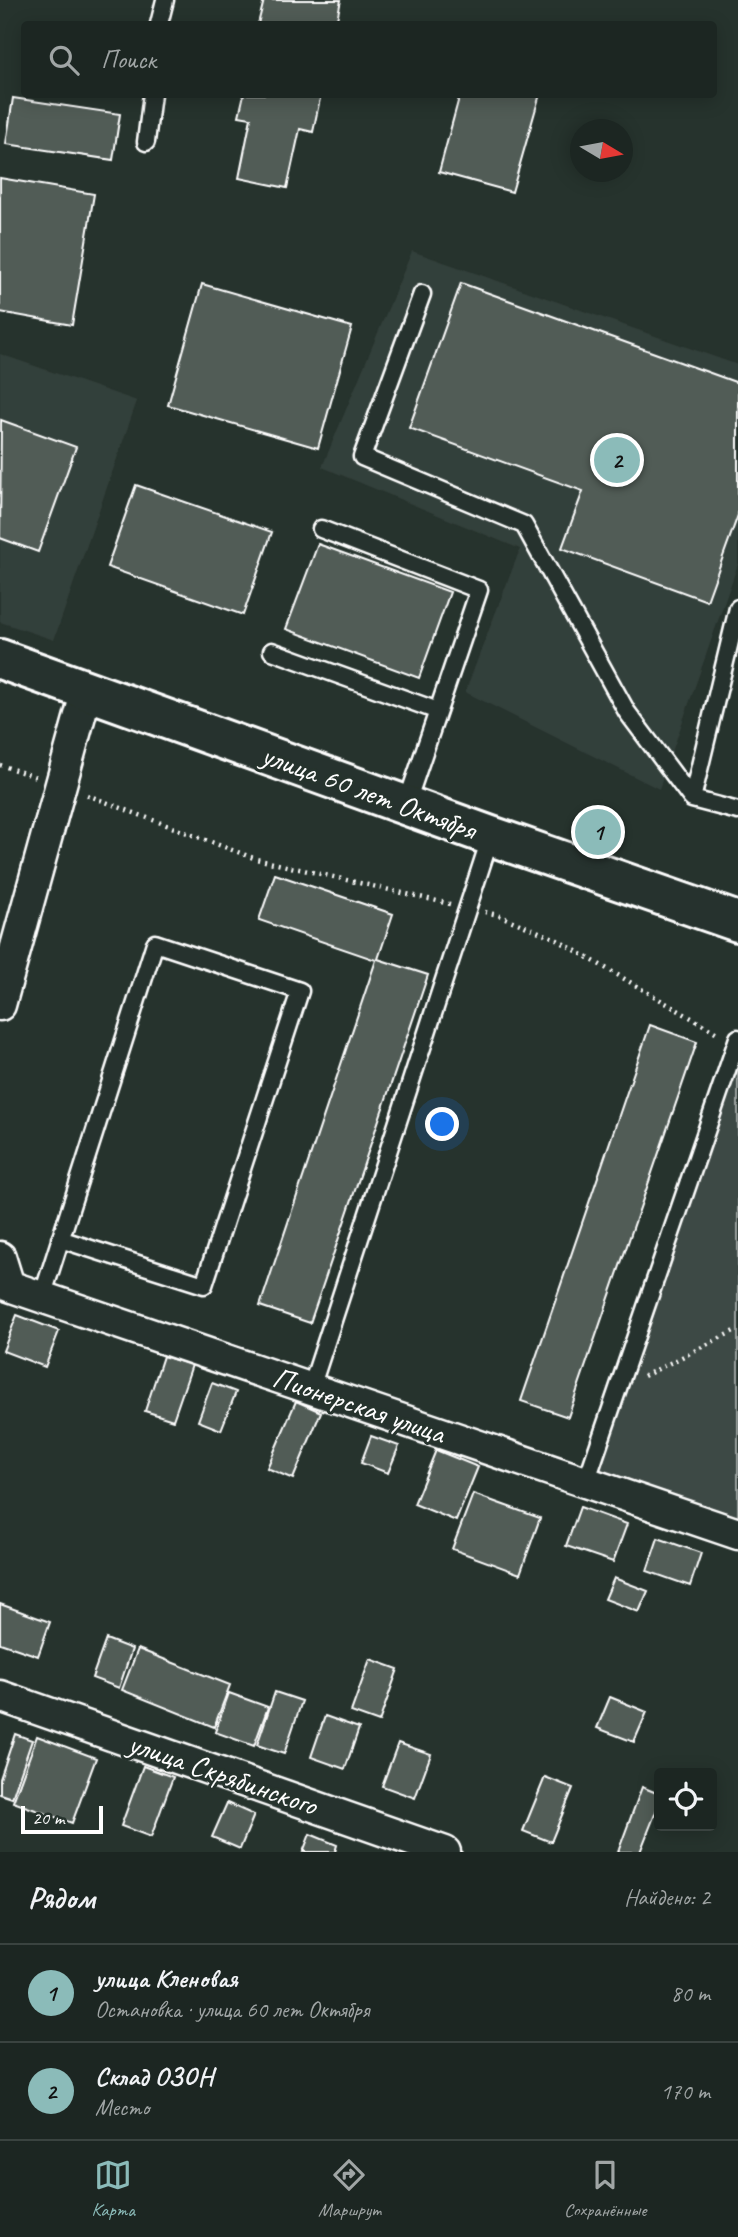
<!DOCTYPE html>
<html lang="ru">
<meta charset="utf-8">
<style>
body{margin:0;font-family:Caveat,sans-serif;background:#252e2a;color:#f1f3f6}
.controls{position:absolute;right:21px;bottom:21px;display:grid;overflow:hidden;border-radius:7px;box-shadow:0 4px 18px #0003}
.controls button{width:63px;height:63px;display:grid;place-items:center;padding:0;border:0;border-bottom:2px solid #3a4340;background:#1c2622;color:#f1f3f6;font:35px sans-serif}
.compass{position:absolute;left:570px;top:119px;width:63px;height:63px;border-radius:50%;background:#1c2622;box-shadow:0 4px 18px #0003;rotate:100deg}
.scale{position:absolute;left:21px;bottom:18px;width:82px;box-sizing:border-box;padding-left:7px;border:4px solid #fff;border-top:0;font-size:19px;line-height:24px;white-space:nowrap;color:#fff;-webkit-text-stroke:5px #26332d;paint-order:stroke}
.you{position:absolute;left:443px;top:1125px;width:24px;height:24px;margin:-18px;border:5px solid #fff;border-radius:50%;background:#1a73e8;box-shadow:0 0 0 10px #1a73e833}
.badge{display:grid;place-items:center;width:46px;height:46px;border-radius:50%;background:#8bbbb9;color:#111;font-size:23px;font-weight:700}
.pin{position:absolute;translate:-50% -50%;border:4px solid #fff;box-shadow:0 2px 7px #0006}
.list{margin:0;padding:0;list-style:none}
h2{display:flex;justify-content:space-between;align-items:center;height:91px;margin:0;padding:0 28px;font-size:30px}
h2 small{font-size:23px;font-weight:400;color:#a0a5a5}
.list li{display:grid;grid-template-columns:46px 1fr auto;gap:21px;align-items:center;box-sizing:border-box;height:98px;padding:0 28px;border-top:2px solid #3a4340}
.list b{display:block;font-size:26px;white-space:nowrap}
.list p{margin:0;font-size:23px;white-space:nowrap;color:#a0a5a5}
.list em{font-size:23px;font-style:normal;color:#a0a5a5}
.icon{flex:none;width:38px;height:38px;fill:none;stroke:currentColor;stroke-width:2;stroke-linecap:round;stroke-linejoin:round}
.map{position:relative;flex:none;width:738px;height:1852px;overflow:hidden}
.search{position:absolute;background:#1c2622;box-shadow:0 4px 18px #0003;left:21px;right:21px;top:21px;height:77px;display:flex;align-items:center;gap:18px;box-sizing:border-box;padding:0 24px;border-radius:7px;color:#a0a5a5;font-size:26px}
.sheet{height:287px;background:#1c2622}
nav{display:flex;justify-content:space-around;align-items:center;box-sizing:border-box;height:98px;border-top:2px solid #3a4340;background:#1c2622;font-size:19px;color:#a0a5a5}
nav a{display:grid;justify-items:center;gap:4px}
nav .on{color:#8bbbb9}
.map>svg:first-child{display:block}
.built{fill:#333f3a}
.green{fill:#3e4944;stroke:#9ea4a2;stroke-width:2}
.building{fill:#515c57;stroke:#fff;stroke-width:2}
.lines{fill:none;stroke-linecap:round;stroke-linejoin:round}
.lane-casing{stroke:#fff;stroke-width:21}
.street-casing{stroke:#fff;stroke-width:35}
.primary-casing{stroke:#fff;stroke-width:44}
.path{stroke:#fff;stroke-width:4.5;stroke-dasharray:2 5;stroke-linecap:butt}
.lane{stroke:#26332d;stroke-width:16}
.street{stroke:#26332d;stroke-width:30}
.primary{stroke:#26332d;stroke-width:38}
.labels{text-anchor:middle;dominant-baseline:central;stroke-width:6;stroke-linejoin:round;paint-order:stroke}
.street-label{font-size:30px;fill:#fff;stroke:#26332d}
</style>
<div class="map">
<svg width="738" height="1852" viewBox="0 0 738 1852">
<rect width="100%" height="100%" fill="#26332d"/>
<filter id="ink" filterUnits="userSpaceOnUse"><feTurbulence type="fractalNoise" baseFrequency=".0143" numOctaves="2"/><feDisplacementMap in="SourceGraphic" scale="14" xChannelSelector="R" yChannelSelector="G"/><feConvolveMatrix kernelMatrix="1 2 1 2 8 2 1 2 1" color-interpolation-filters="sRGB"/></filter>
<g filter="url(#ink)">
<path class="built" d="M 412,251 L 738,365 L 738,564 L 659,789 L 465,692 L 520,549 L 322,467 Z
M 0,354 L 137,401 L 54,640 L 0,622 Z"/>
<path class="green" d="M 738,1045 L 738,1526 L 586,1482 Z"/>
<path class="building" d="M 264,0 L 341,0 L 336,24 L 258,24 Z
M 244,94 L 321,94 L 313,132 L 300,129 L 287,188 L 239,178 L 251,118 L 239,116 Z
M 460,94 L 540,94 L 512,192 L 439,172 Z
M 13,98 L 120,114 L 113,160 L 6,144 Z
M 0,178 L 94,194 L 72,325 L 0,312 Z
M 461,283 L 738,383 L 738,515 L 707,601 L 562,548 L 583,491 L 409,428 Z
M 202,284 L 352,327 L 318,448 L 168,405 Z
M 1,420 L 76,447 L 38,552 L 0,538 Z
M 136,485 L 272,532 L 243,615 L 107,567 Z
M 318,544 L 450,592 L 419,678 L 286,629 Z
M 275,874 L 393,914 L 378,959 L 428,975 L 310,1323 L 260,1306 L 376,960 L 259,920 Z
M 650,1025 L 697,1042 L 568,1417 L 521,1401 Z
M 17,1315 L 59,1331 L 45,1367 L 3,1351 Z
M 163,1356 L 192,1365 L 173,1420 L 145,1411 Z
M 212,1383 L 236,1392 L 221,1430 L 198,1421 Z
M 296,1401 L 321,1412 L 293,1479 L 267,1468 Z
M 371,1436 L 399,1446 L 388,1473 L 361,1463 Z
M 436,1450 L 478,1467 L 456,1521 L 414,1504 Z
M 473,1494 L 540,1518 L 520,1574 L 452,1549 Z
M 580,1507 L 627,1524 L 613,1562 L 566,1546 Z
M 658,1538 L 701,1553 L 690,1586 L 647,1571 Z
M 614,1578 L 648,1591 L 639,1612 L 605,1599 Z
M 0,1604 L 50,1622 L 38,1656 L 0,1643 Z
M 106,1639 L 132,1649 L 119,1688 L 92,1678 Z
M 138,1649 L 230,1685 L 214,1727 L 122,1690 Z
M 370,1659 L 398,1669 L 379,1722 L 351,1712 Z
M 275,1692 L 302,1701 L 284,1754 L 257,1745 Z
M 229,1693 L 268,1707 L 254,1746 L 215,1732 Z
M 610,1697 L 647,1712 L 634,1742 L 597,1728 Z
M 325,1716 L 359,1728 L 345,1769 L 311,1757 Z
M 15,1734 L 32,1740 L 12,1798 L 0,1794 L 0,1779 Z
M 37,1736 L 96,1758 L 72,1823 L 13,1802 Z
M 398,1743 L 431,1754 L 415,1798 L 382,1786 Z
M 143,1766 L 173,1777 L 151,1837 L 121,1826 Z
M 545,1777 L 573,1788 L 551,1842 L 523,1831 Z
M 642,1787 L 659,1794 L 659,1804 L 640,1852 L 618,1852 Z
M 227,1803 L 254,1815 L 240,1849 L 212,1837 Z
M 310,1834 L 337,1845 L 335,1852 L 303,1852 Z"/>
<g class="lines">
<defs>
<path id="lane" d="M 159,24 L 165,0
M 146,142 L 152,94
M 422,294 L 362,457 L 524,525 L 627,712 L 692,799
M 321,529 L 479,590 L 406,805
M 738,608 L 692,799 L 738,811
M 272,651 L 438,711
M 42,1297 L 155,943 L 300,991 L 204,1285 L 60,1239
M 311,1388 L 491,836
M 586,1482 L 738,1038"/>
<path id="street" d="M 0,1005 L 87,690
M 0,1257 L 9,1286 L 738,1534
M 0,1696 L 445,1852"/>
<path id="primary" d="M 0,659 L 491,836 L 738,922"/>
</defs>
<use href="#lane" class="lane-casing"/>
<use href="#street" class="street-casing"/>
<use href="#primary" class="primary-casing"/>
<path class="path" d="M 0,765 L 36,777
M 87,795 L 256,859 L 450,904
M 485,912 L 498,915 L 554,938 L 719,1034
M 644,1376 L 738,1329"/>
<use href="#lane" class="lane"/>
<use href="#street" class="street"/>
<use href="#primary" class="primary"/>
</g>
</g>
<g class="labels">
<g class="street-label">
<text transform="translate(369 792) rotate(20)">улица 60 лет Октября</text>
<text transform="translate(359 1405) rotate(19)">Пионерская улица</text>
<text transform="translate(223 1774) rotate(19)">улица Скрябинского</text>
</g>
</g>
</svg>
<div class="controls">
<button><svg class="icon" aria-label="locate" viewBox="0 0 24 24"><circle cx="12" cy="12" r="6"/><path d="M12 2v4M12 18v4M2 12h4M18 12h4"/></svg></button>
</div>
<svg class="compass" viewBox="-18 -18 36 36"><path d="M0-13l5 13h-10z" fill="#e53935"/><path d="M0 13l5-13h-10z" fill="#a0a5a5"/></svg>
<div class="scale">20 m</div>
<div class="you"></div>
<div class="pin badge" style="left:598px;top:832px">1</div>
<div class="pin badge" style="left:617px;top:460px">2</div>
<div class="search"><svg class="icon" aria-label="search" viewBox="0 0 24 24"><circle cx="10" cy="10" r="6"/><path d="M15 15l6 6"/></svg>Поиск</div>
</div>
<section class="sheet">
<h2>Рядом<small>Найдено: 2</small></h2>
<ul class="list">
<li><span class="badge">1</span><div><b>улица Кленовая</b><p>Остановка · улица 60 лет Октября</p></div><em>80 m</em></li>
<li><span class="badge">2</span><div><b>Склад ОЗОН</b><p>Место</p></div><em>170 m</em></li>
</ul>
</section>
<nav>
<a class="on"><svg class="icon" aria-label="map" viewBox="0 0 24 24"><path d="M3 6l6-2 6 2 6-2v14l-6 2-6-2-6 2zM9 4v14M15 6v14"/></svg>Карта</a>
<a><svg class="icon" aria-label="directions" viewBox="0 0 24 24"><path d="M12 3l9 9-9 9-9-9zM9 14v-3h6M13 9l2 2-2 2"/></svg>Маршрут</a>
<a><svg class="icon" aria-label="saved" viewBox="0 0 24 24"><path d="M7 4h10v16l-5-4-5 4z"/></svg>Сохранённые</a>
</nav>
